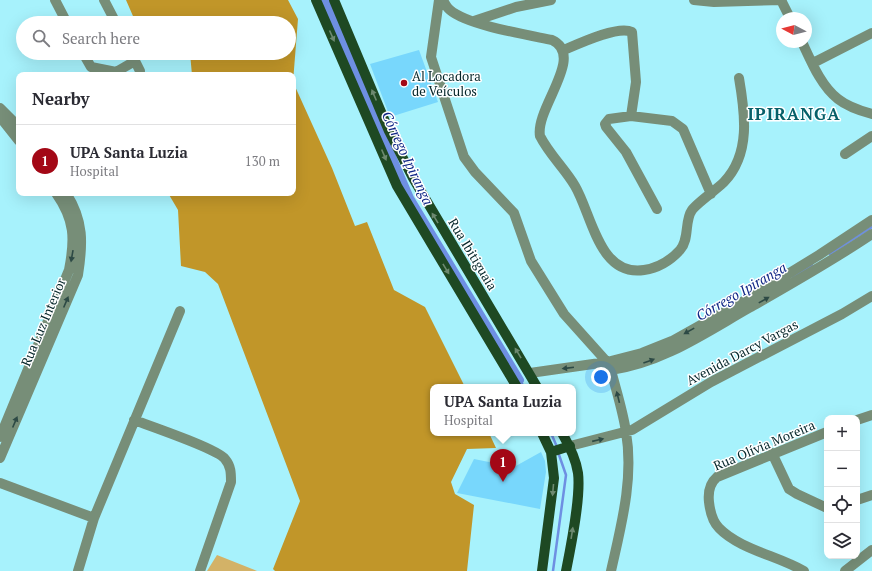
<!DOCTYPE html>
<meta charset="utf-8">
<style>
body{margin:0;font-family:"PT Serif",serif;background:#f7f7f7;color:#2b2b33}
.controls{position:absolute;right:12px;bottom:12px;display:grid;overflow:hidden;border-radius:8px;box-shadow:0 4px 16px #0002}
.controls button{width:36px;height:36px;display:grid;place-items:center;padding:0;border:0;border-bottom:1px solid #e1e1e2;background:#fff;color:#2b2b33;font:20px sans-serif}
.compass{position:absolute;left:776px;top:12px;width:36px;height:36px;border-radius:50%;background:#fff;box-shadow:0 4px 16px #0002;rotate:277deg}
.you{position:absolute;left:601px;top:377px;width:14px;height:14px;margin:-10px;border:3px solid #fff;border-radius:50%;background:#1a73e8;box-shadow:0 0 0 6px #1a73e833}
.badge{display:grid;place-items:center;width:26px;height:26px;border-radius:50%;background:#a30816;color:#fff;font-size:13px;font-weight:700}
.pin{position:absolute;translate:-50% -33px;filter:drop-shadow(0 1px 2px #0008)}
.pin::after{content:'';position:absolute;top:21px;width:14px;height:12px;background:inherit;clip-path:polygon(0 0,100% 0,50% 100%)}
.popup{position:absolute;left:430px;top:384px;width:146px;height:52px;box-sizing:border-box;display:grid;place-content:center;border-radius:8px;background:#fff;filter:drop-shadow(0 1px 3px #0005);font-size:13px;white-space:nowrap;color:#7c7c81}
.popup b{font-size:15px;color:#2b2b33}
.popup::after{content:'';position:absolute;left:50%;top:100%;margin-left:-8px;border:8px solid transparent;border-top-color:#fff}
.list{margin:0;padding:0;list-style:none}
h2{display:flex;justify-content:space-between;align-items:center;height:52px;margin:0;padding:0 16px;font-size:17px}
h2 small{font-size:13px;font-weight:400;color:#7c7c81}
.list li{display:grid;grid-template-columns:26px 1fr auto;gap:12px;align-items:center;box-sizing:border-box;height:72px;padding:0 16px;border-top:1px solid #e1e1e2}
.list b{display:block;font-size:15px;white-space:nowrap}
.list p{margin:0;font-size:13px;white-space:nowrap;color:#7c7c81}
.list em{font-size:13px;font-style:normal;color:#7c7c81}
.icon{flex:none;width:22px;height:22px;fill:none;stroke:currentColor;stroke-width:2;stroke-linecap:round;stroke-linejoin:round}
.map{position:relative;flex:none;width:872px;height:571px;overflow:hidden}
.search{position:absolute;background:#fff;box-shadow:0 4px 16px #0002;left:16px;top:16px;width:280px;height:44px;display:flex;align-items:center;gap:10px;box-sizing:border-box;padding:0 14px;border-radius:22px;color:#7c7c81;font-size:15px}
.panel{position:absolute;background:#fff;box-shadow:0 4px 16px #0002;left:16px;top:72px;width:280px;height:124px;border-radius:8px}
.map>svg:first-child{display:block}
.green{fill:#d3b267}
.forest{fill:#c19629}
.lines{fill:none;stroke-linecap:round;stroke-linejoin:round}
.stream{stroke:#6e8fe2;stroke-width:2.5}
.canal{stroke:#6e8fe2;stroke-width:8}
.building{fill:#78d7fc}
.minor{stroke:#778e78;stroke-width:10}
.major{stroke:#1e4923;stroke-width:10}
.oneway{fill:#6d8970}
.oneway2{fill:#2d4a45}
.poi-dot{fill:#a30816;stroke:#fff;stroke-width:1.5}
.labels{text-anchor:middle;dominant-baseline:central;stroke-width:3;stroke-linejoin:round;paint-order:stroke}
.poi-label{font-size:13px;fill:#05262a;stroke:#fff;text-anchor:start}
.street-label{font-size:13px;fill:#05262a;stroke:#fff}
.water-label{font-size:14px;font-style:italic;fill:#102786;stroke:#fff}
.district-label{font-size:17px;font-weight:bold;letter-spacing:1px;fill:#066069;stroke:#fff}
</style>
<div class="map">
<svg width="872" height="571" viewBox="0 0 872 571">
<rect width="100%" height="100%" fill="#a7f2fc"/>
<path class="green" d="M 217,555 L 257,571 L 207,571 Z"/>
<path class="forest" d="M 126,0 L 288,0 L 298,19 L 293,82 L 332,168 L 355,226 L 367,222 L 394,290 L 425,307 L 465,387 L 433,387 L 433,433 L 489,433 L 496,448 L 467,449 L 451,482 L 455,494 L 474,505 L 467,571 L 275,571 L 273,569 L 300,501 L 218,284 L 205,272 L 181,266 L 178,210 L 168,193 L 293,193 L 293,75 L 192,75 L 190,53 L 289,53 L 289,23 L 136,23 Z"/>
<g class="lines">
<path class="stream" d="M 830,254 L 872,227
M 793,277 L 812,265
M 520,380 L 524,387
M 551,433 L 557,447
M 553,571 L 566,475 L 558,452"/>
<path class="canal" d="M 325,0 L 410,198 L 520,380"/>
</g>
<path class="building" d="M 419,50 L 438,102 L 390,117 L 370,64 Z
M 541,452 L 545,461 L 546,472 L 540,509 L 457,493 L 474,459 L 514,467 Z"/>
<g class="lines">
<path class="minor" d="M 55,0 L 67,23
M 104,0 L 116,23
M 439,0 L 431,57 L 464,157 L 475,172 L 514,213 L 531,261 L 564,314 L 607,362 L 611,370 C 616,390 623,411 626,432 C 634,479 621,526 611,571
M 443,0 C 445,4 447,8 450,10 C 467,25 528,35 552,40 C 586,56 535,108 540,136 C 549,154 565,169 575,186 C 592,215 599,277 644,270 C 658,268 670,261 680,250 C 690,239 684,221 692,210 C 697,203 716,190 724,182 C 751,154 745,113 739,78
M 694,0 L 714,2 L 782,0
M 781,0 L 790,18
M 474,21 L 516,7 L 551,0
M 802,42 C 811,61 821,86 838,99 C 848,107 861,111 872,114
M 564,50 C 578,44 618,25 632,32 L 636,82 L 631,116
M 83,53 L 91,67 L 116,72 L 135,61
M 131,53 L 140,71
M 813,63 L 872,33
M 0,108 L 19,127
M 0,117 L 19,141
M 845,154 L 872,136
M 657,209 L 626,152 L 606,127 L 605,124 L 609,119 L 631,116 L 672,121 L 683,129 L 711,194
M 611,370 C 662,363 705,333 749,308 C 791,284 832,261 872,234
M 530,373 L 607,362 L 642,353 L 672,341 L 747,299 L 819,255 L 872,220
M 134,420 C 150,426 218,449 225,459 C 231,466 231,473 231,482 L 200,571
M 857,420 L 872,415
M 0,437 L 69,270 C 75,239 75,220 56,193
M 570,446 L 632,430 L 711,382 L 842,314 L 872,296
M 772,453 L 789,489 L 797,494 L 827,508
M 0,458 L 78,275 C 83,243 84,221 66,193
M 0,483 L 94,518
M 857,500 L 872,495
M 78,571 L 94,518 L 180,311
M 804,571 C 778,556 739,549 719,528 C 712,521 710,511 709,502 C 708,493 710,483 717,477 L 827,432
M 845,571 L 872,550"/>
<path class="major" d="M 316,0 L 397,186 L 517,387
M 334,0 L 389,131 L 413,178 L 537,387
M 562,433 C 569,445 576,459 578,473 C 581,497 571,546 566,571
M 551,452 L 570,446
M 542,571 L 554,478 L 551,452 L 542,433"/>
</g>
<defs><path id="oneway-solid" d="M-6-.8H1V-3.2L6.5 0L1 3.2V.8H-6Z"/></defs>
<g class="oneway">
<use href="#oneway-solid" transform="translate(332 36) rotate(66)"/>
<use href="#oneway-solid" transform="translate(374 95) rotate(-113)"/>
<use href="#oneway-solid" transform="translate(384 155) rotate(67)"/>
<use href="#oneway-solid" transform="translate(435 218) rotate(-121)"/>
<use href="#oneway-solid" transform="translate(446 269) rotate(59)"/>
<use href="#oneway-solid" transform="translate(518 353) rotate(-121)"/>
<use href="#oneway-solid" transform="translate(553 490) rotate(95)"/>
<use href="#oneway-solid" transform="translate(572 533) rotate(-81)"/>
</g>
<g class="oneway2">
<use href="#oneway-solid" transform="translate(72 256) rotate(100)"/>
<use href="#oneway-solid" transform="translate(764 300) rotate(-29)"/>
<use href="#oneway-solid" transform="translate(66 302) rotate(-67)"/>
<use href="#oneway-solid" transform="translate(689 331) rotate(151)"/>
<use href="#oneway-solid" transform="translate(649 361) rotate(-20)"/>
<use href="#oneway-solid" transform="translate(568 368) rotate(173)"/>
<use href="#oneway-solid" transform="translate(618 397) rotate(-104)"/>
<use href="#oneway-solid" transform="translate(15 422) rotate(-67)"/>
<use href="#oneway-solid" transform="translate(598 440) rotate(-13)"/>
</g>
<circle class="poi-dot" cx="404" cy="83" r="4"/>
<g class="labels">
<g class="poi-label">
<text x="412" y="76">Al Locadora<tspan x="412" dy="15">de Veículos</tspan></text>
</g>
<g class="street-label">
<text transform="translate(473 254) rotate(59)">Rua Ibitiguaia</text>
<text transform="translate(43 322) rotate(-67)">Rua Luz Interior</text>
<text transform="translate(742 352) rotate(-28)">Avenida Darcy Vargas</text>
<text transform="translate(764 445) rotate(-23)">Rua Olívia Moreira</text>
</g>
<g class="water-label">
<text transform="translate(408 158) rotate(65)">Córrego Ipiranga</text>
<text transform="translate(741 291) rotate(-30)">Córrego Ipiranga</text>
</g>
<g class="district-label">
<text x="794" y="113">IPIRANGA</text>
</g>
</g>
</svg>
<div class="controls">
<button>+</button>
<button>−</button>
<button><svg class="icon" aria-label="locate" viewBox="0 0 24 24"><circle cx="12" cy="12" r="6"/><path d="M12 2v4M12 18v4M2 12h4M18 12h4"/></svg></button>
<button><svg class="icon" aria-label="layers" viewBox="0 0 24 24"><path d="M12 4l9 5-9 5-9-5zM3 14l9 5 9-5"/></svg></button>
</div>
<svg class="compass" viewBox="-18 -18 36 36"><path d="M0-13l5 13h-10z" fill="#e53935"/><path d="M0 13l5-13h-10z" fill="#7c7c81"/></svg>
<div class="you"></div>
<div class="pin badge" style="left:503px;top:482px">1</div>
<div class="popup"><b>UPA Santa Luzia</b>Hospital</div>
<div class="search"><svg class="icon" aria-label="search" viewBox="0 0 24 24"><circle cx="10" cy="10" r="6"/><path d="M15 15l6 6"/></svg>Search here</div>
<section class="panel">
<h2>Nearby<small></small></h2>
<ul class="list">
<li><span class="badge">1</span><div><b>UPA Santa Luzia</b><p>Hospital</p></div><em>130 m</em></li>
</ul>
</section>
</div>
